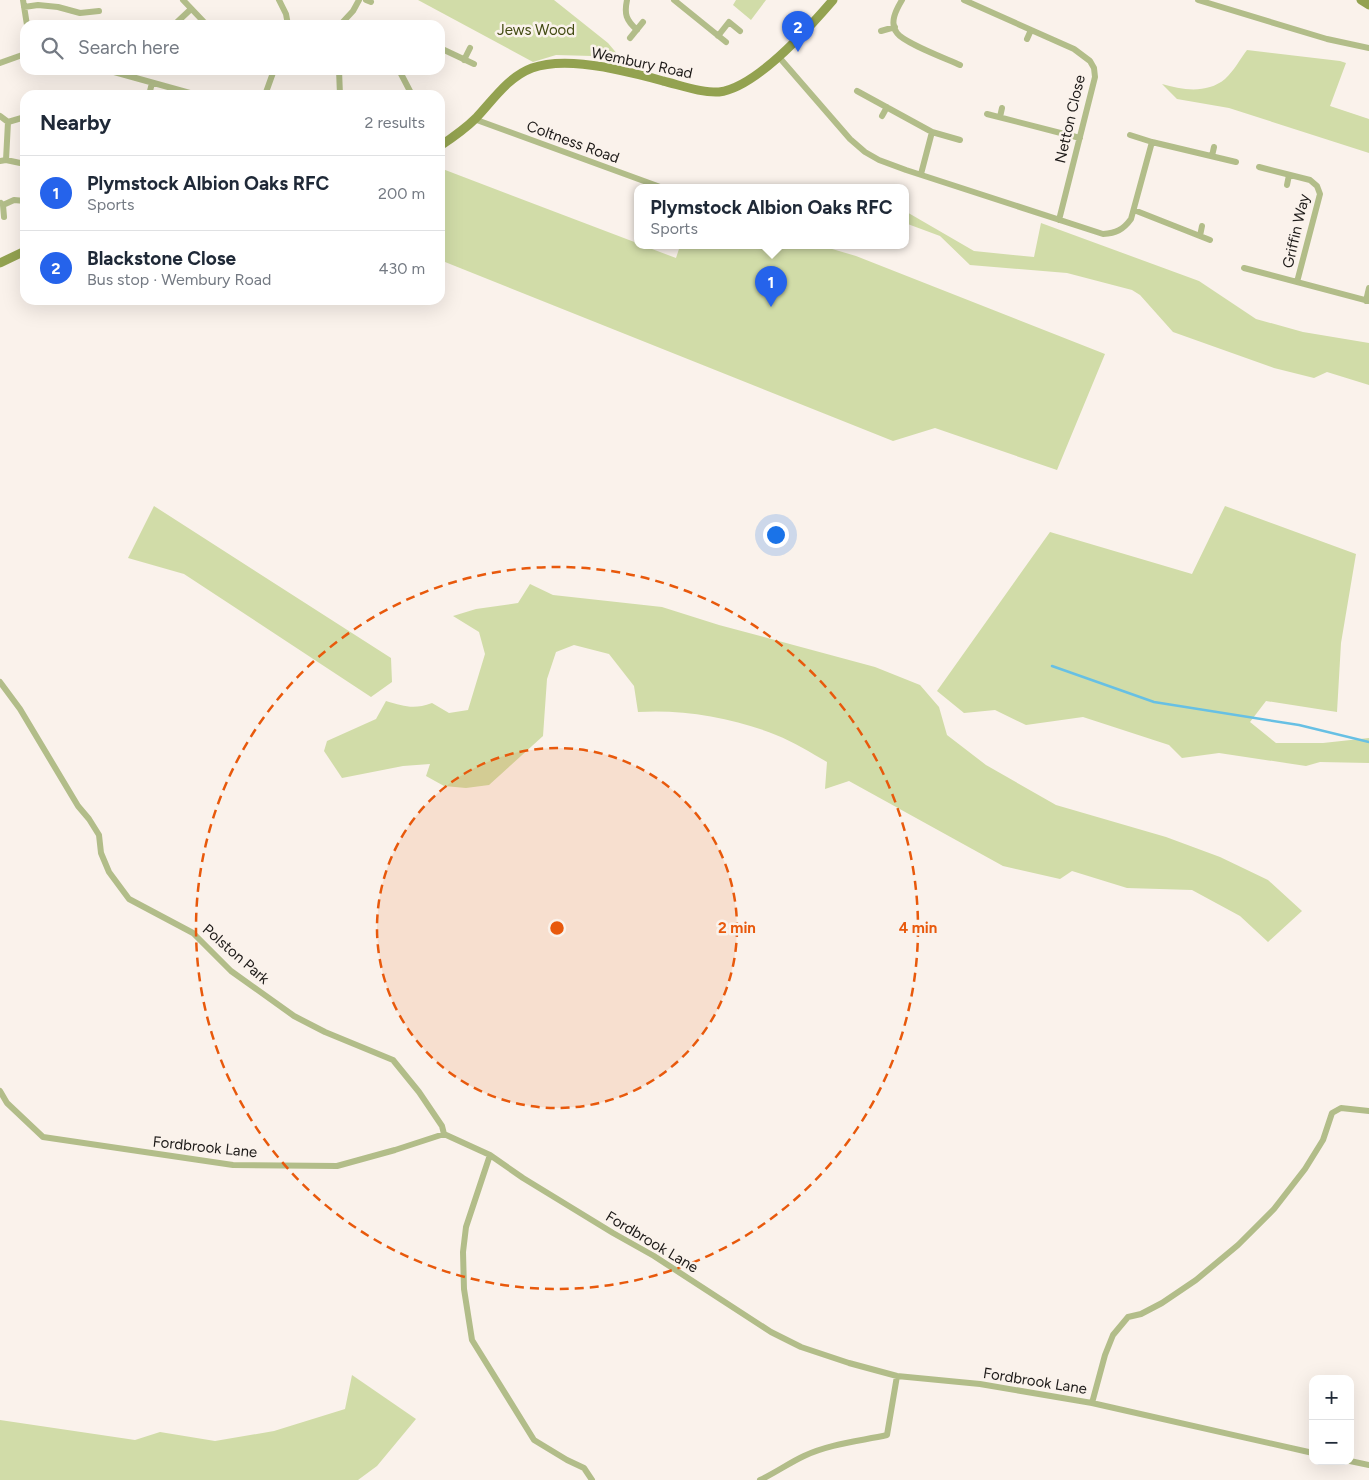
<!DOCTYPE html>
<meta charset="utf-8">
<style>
body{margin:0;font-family:Figtree,sans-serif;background:#f6f6f7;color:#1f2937}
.controls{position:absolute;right:15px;bottom:15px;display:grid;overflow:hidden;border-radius:10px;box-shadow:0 5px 20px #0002}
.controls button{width:45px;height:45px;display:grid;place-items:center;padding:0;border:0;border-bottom:1px solid #e0e1e3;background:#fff;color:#1f2937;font:25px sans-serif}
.you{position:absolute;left:775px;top:534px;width:18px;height:18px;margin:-12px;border:4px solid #fff;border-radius:50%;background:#1a73e8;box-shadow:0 0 0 8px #1a73e833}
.badge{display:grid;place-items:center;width:32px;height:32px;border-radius:50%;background:#2563eb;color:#fff;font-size:16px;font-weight:700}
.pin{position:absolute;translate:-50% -41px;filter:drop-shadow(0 1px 2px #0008)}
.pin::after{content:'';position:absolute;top:26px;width:18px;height:15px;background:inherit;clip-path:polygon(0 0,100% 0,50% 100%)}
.popup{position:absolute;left:634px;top:184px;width:275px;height:65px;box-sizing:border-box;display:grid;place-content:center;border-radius:10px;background:#fff;filter:drop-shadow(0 1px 4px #0005);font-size:16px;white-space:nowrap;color:#747a83}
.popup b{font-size:19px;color:#1f2937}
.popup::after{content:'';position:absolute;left:50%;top:100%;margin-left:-10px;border:10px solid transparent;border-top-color:#fff}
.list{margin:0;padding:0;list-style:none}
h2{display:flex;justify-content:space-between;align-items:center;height:65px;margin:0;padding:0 20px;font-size:21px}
h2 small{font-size:16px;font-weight:400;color:#747a83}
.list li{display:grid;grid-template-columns:32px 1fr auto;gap:15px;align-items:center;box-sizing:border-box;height:75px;padding:0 20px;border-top:1px solid #e0e1e3}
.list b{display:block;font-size:19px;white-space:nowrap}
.list p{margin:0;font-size:16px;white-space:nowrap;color:#747a83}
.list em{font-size:16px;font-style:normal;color:#747a83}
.icon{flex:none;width:28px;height:28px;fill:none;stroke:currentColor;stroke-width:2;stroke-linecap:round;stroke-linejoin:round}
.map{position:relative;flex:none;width:1369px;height:1480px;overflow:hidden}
.search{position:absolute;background:#fff;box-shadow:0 5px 20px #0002;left:20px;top:20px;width:425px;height:55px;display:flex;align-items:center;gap:12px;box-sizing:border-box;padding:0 18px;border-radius:15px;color:#747a83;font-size:19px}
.panel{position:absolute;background:#fff;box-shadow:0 5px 20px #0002;left:20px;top:90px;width:425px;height:215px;border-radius:15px}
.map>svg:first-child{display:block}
.green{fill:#d1dca8}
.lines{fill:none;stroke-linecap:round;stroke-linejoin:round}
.stream{stroke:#67c0e4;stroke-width:2.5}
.street{stroke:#b2bd89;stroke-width:6}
.secondary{stroke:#93a250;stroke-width:9}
.ring{fill:none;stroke:#e8590c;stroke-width:2.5;stroke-dasharray:9 6}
.labels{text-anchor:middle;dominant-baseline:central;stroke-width:5;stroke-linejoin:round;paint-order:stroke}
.park-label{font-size:15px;fill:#434b13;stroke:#faf2eb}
.street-label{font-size:15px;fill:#1d1a18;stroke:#faf2eb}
.centre{fill:#e8590c;stroke:#faf2eb;stroke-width:2.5}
.ring-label{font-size:15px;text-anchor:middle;font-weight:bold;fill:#e8590c;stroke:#faf2eb;stroke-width:5;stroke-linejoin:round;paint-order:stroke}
</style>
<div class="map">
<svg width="1369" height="1480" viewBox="0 0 1369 1480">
<rect width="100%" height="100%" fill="#faf2eb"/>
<path class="green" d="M 418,0 L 554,0 L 608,43 L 624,62 L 592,56 L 556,55 L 533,62 Z
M 736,0 L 766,0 L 751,20 L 733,5 Z
M 1247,50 L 1340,61 L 1346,63 L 1330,106 L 1369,119 L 1369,153 L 1229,108 L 1177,99 L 1162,84 C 1182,90 1207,94 1225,79 C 1234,71 1240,59 1247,50 Z
M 440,168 L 637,243 L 637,246 L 644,246 L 676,258 L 680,246 L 822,246 L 856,256 L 1105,354 L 1057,470 L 935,428 L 893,441 L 440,260 Z
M 905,211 L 974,251 L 1034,257 L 1041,223 L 1199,281 L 1256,319 L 1303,332 L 1369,343 L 1369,385 L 1327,372 L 1314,378 L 1274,368 L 1173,332 L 1140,295 L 1132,290 L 1067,273 L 970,265 L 940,236 L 905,223 Z
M 154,506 L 391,658 L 392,682 L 371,697 L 184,574 L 128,558 Z
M 1225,506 L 1356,554 L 1341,643 L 1337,712 L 1266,701 L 1250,722 L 1276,743 L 1323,743 L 1369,738 L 1369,763 L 1320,762 L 1306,766 L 1219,753 L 1182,758 L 1169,745 L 1083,717 L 1026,725 L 995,710 L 964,713 L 937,691 L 1050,532 L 1192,574 Z
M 530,584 L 553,595 L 662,607 L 719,625 L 875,667 L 920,685 L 939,707 L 947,735 L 986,765 L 1056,805 L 1166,837 L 1220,857 L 1268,880 L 1302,911 L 1268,942 L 1240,916 L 1192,890 L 1127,888 L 1072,871 L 1060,879 L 1003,866 L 849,781 L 825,789 L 827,762 C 811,753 794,742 776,735 C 735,718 683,709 638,712 L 634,686 L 609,654 L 574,645 L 556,652 L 547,679 L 543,736 L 489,785 L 466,788 L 444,786 L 426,776 L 430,764 L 403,766 L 342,778 L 324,751 L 327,741 L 376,719 L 386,701 C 404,706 413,710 432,703 L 449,713 L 468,710 L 485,654 L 479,632 L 453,616 L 476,609 L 518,603 Z
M 352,1375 L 416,1419 L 377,1466 L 358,1480 L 0,1480 L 0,1420 L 135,1440 L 160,1432 L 215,1441 L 274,1431 L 345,1409 Z"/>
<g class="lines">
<path class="stream" d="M 1052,666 L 1154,702 L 1299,725 L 1369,742"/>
<path class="street" d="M 23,0 L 27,25
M 183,0 L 204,22 L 209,25
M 279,0 L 286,14 L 288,25
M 366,0 L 371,2
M 627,0 C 624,14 626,20 637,30
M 674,0 L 726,42
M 902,0 C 896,10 889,23 897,33 C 904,43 947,59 960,65
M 964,0 L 1074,49 L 1090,61 L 1094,68 L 1095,77 L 1059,220
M 1198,0 L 1327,39 L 1369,48
M 24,7 L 38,5 L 58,7 L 80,13 L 99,11
M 174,25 L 191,9
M 340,25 L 353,11 L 359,0
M 881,31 L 895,27
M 718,36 L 729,22 L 740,31
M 630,38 L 643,22
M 1027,39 L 1031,30
M 440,48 L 474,64
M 778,56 L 850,139 L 865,152 L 879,160 L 906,170 L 1103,234 C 1116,233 1123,230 1131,219 L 1152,142
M 464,60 L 470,48
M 0,63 L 25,54
M 107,70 L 197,95
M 339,70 L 340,95
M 399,70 L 412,95
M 857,91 L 932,132 L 960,140
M 149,95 L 152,83
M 265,95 L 274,70
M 987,114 L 1080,138
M 0,116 L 8,122 L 6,160
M 882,116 L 887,107
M 1000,117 L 1002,108
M 474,119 L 663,188
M 8,122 L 25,117
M 1130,135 L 1152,142 L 1236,162
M 1212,156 L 1214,147
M 0,161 L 6,160 L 25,164
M 1259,167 L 1310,180 L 1317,186 L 1320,194 L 1297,282
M 921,174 L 932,132
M 1287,185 L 1289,175
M 1,203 L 3,205 L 4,217
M 3,205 L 14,200 L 25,201
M 1134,210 L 1210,240
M 1200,236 L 1202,226
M 1244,268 L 1369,301
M 1366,301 L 1369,288
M 0,682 L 20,709 L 78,806 L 89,819 L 99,835 L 101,853 L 109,872 L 129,899 L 193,933 L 231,971 L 294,1016 L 325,1032 L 393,1060 L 419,1092 L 442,1126 L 444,1134
M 0,1091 L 7,1103 L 43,1137 L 233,1165 L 337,1166 L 395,1150 L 444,1134 L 490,1155 L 523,1178 L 613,1233 L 654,1256 L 771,1332 L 801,1347 L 849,1363 L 897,1376 L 980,1384 L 1092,1403 L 1313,1453
M 490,1155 L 466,1227 L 463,1252 L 464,1289 L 472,1340 L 534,1440 L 567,1460 L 584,1468 L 592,1480
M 1092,1403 L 1105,1355 L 1113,1335 L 1128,1317 L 1141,1314 L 1162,1303 L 1196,1280 L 1238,1245 L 1274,1209 L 1305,1169 L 1323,1140 L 1332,1113 L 1341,1108 L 1369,1111
M 1350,1461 L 1369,1465
M 760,1480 C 775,1473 789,1463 804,1456 C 829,1444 860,1441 887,1435 L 897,1376"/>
<path class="secondary" d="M 1361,0 L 1369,5
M 440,146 C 452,138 465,129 476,118 C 493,100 508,77 532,68 C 554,60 581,63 604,67 C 624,71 643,75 663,81 C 680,85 701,93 719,92 C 755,88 809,28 833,0
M 0,263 L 25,251"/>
</g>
<circle cx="557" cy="928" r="180" fill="#e8590c" fill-opacity=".12"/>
<g class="ring">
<circle cx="557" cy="928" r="180"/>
<circle cx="557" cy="928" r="361"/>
</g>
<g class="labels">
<g class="park-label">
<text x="536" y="30">Jews Wood</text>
</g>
<g class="street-label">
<text transform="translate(642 63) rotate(12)">Wembury Road</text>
<text transform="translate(1070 119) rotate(-77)">Netton Close</text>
<text transform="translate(573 142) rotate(20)">Coltness Road</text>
<text transform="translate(1296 231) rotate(-77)">Griffin Way</text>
<text transform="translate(236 954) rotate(41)">Polston Park</text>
<text transform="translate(205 1147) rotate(6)">Fordbrook Lane</text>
<text transform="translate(652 1242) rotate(31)">Fordbrook Lane</text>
<text transform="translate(1035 1381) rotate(9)">Fordbrook Lane</text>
</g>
</g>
<circle cx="557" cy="928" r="8" class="centre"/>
<g class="ring-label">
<text x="737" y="933">2 min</text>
<text x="918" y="933">4 min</text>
</g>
</svg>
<div class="controls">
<button>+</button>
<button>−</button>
</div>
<div class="you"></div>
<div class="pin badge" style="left:771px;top:307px">1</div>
<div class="popup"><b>Plymstock Albion Oaks RFC</b>Sports</div>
<div class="pin badge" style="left:798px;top:52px">2</div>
<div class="search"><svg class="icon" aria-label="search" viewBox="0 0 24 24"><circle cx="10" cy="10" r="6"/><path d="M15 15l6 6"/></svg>Search here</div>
<section class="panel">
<h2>Nearby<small>2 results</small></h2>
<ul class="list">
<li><span class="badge">1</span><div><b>Plymstock Albion Oaks RFC</b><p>Sports</p></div><em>200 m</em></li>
<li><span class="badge">2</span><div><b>Blackstone Close</b><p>Bus stop · Wembury Road</p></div><em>430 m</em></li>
</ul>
</section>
</div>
